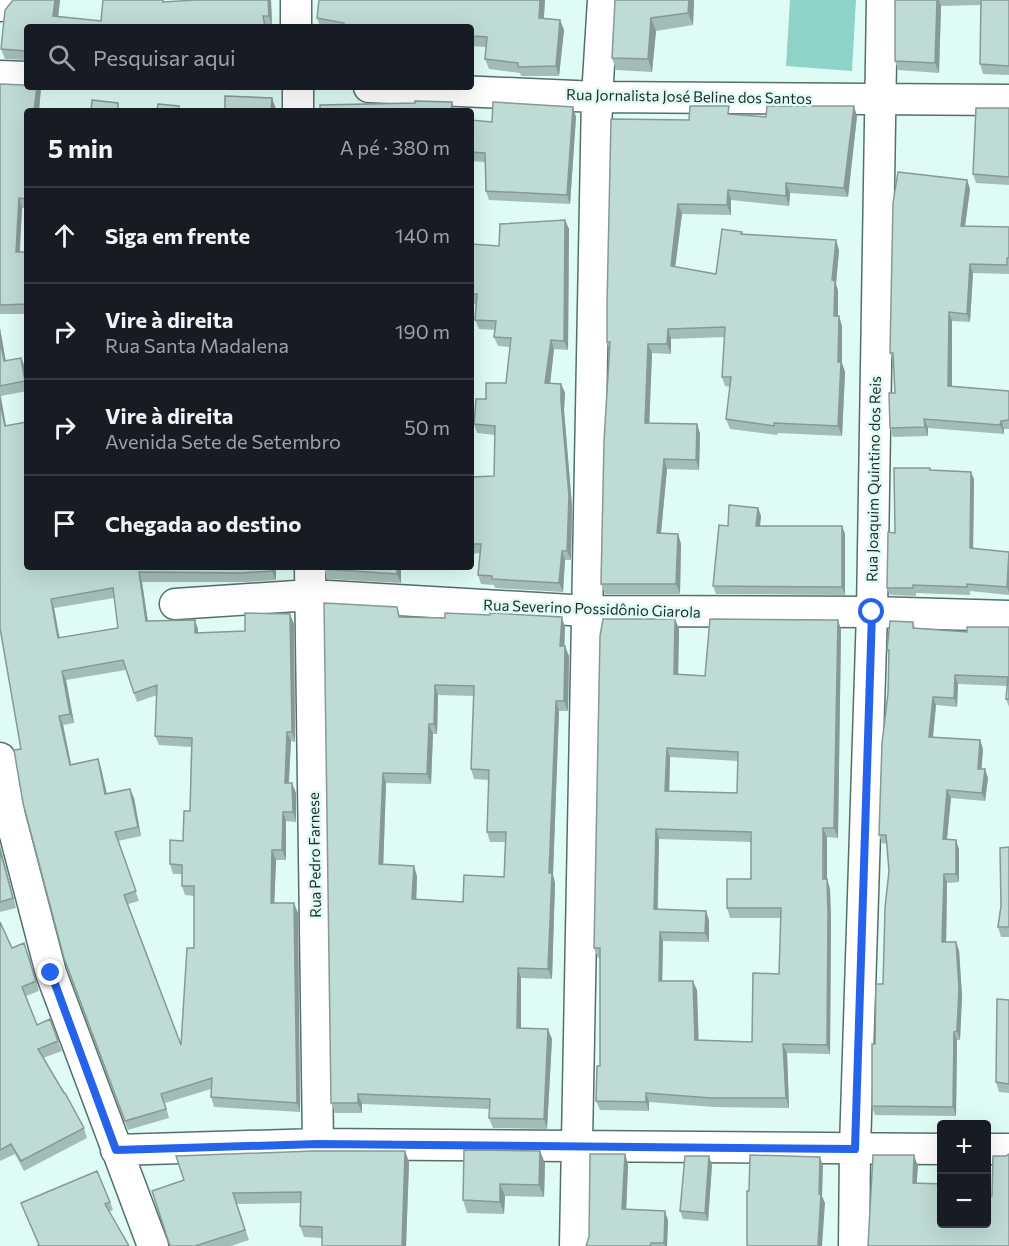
<!DOCTYPE html>
<html lang="pt">
<meta charset="utf-8">
<style>
body{margin:0;font-family:Commissioner,sans-serif;background:#242831;color:#f1f3f6}
.controls{position:absolute;right:18px;bottom:18px;display:grid;overflow:hidden;border-radius:6px;box-shadow:0 6px 24px #0002}
.controls button{width:54px;height:54px;display:grid;place-items:center;padding:0;border:0;border-bottom:2px solid #363941;background:#171b24;color:#f1f3f6;font:30px sans-serif}
.stop{position:absolute;width:18px;height:18px;margin:-14px;border:4px solid #2563eb;border-radius:50%;background:#fff}
.stop.end{background:#2563eb;border-color:#fff;box-shadow:0 2px 6px #0008}
.list{margin:0;padding:0;list-style:none}
h2{display:flex;justify-content:space-between;align-items:center;height:78px;margin:0;padding:0 24px;font-size:26px}
h2 small{font-size:20px;font-weight:400;color:#9ea1a6}
.list li{display:grid;grid-template-columns:39px 1fr auto;gap:18px;align-items:center;box-sizing:border-box;height:96px;padding:0 24px;border-top:2px solid #363941}
.list b{display:block;font-size:22px;white-space:nowrap}
.list p{margin:0;font-size:20px;white-space:nowrap;color:#9ea1a6}
.list em{font-size:20px;font-style:normal;color:#9ea1a6}
.icon{flex:none;width:33px;height:33px;fill:none;stroke:currentColor;stroke-width:2;stroke-linecap:round;stroke-linejoin:round}
.map{position:relative;flex:none;width:1009px;height:1246px;overflow:hidden}
.search{position:absolute;background:#171b24;box-shadow:0 6px 24px #0002;left:24px;top:24px;width:450px;height:66px;display:flex;align-items:center;gap:15px;box-sizing:border-box;padding:0 21px;border-radius:6px;color:#9ea1a6;font-size:22px}
.panel{position:absolute;background:#171b24;box-shadow:0 6px 24px #0002;left:24px;top:108px;width:450px;height:462px;border-radius:6px}
.map>svg:first-child{display:block}
.park{fill:#8ed2c8}
.lines{fill:none;stroke-linecap:round;stroke-linejoin:round}
.minor-casing{stroke:#556f6b;stroke-width:33}
.minor{stroke:#fff;stroke-width:30}
.wall{fill:#a4bcb8;fill-rule:evenodd}
.shaded-wall{fill:#869996}
.building{fill:#bfdbd6;stroke:#869996;stroke-width:1.5;fill-rule:evenodd}
.route{stroke:#2563eb;stroke-width:8}
.labels{text-anchor:middle;dominant-baseline:central;stroke-width:5;stroke-linejoin:round;paint-order:stroke}
.street-label{font-size:15px;fill:#242f2d;stroke:#dffbf6}
</style>
<div class="map">
<svg width="1009" height="1246" viewBox="0 0 1009 1246">
<rect width="100%" height="100%" fill="#dffbf6"/>
<path class="park" d="M 790,0 L 856,0 L 852,71 L 786,66 Z"/>
<g class="lines">
<defs>
<path id="minor" d="M 296,0 L 296,27
M 0,6 L 2,0
M 0,76 L 27,77
M 298,87 L 298,111
M 369,87 L 597,97 L 1009,100
M 310,567 L 318,1144
M 175,604 L 311,595 L 588,611 L 872,612 L 1009,616
M 0,758 L 10,816 L 51,973 L 153,1246
M 986,1149 L 1009,1149
M 116,1150 L 318,1144 L 942,1149
M 575,1246 L 597,97 L 603,0
M 854,1246 L 855,1148 L 872,612 L 882,0"/>
</defs>
<use href="#minor" class="minor-casing"/>
<use href="#minor" class="minor"/>
</g>
<path class="wall" d="M 13,0 L 60,0 L 58,17 L 101,21 L 103,0 L 163,0 L 164,2 L 196,0 L 271,0 L 272,26 L 267,26 L 267,27 L 27,27 L 27,60 L 5,59 L 1,49 L 5,10 Z
M 319,0 L 545,0 L 544,18 L 560,20 L 564,30 L 559,76 L 521,76 L 520,73 L 489,69 L 485,59 L 486,47 L 471,46 L 471,27 L 320,27 L 317,18 Z
M 615,0 L 694,0 L 693,25 L 656,31 L 652,72 L 616,70 L 612,58 Z
M 895,0 L 1009,0 L 1009,75 L 983,74 L 980,64 L 981,5 L 941,6 L 939,73 L 898,70 L 895,61 Z
M 0,84 L 27,87 L 41,87 L 39,111 L 27,111 L 27,208 L 22,208 L 20,252 L 27,252 L 27,314 L 0,314 Z
M 573,107 L 576,117 L 570,204 L 489,200 L 486,191 L 485,162 L 471,161 L 471,120 L 492,122 Z
M 1009,108 L 1009,185 L 976,183 L 973,174 Z
M 732,115 L 766,117 L 857,116 L 848,197 L 790,193 L 789,206 L 731,200 L 731,215 L 682,214 L 675,267 L 716,274 L 742,232 L 743,235 L 839,250 L 836,284 L 838,291 L 838,316 L 842,326 L 842,363 L 845,372 L 842,436 L 778,433 L 777,435 L 730,429 L 726,419 L 730,387 L 725,386 L 722,377 L 725,337 L 671,339 L 671,354 L 652,353 L 649,423 L 697,424 L 700,434 L 699,470 L 667,469 L 661,533 L 678,534 L 681,544 L 680,594 L 605,594 L 601,584 L 609,348 L 607,342 L 689,120 Z
M 967,180 L 970,189 L 965,226 L 1009,227 L 1009,274 L 973,273 L 970,322 L 952,321 L 952,386 L 1009,391 L 1009,429 L 1004,429 L 1004,434 L 928,428 L 928,436 L 893,437 L 890,428 L 895,393 L 893,362 L 890,353 Z
M 565,220 L 569,229 L 568,350 L 554,349 L 550,383 L 561,384 L 565,393 L 564,410 L 572,506 L 571,560 L 565,560 L 563,592 L 495,588 L 494,585 L 481,584 L 478,575 L 480,553 L 471,554 L 471,477 L 494,476 L 495,435 L 477,433 L 474,424 L 486,399 L 506,383 L 510,347 L 498,346 L 494,337 L 495,330 L 479,329 L 475,320 L 476,304 L 471,303 L 471,244 L 499,246 Z
M 0,328 L 6,361 L 25,367 L 27,382 L 27,391 L 1,396 L 27,567 L 71,568 L 77,567 L 276,567 L 276,580 L 245,582 L 142,582 L 148,621 L 198,629 L 198,633 L 245,631 L 294,624 L 295,742 L 291,741 L 289,783 L 292,783 L 296,793 L 296,822 L 286,821 L 286,860 L 276,860 L 274,903 L 298,913 L 300,1112 L 214,1107 L 211,1097 L 211,1089 L 165,1103 L 169,1118 L 128,1130 L 64,958 L 21,749 L 0,628 ZM 114,598 L 118,628 L 60,638 L 54,608 ZM 126,670 L 137,702 L 157,695 L 155,736 L 159,745 L 191,747 L 190,811 L 183,841 L 170,864 L 173,874 L 182,874 L 182,886 L 185,895 L 194,896 L 194,948 L 181,1045 L 128,904 L 139,901 L 118,841 L 141,836 L 134,798 L 130,789 L 107,794 L 101,768 L 98,759 L 71,764 L 63,725 L 74,723 L 66,680 Z
M 930,468 L 931,470 L 974,479 L 973,548 L 1009,553 L 1009,595 L 970,591 L 970,595 L 916,593 L 916,596 L 890,595 L 887,588 L 895,533 Z
M 758,508 L 761,516 L 760,526 L 842,526 L 845,534 L 845,595 L 716,594 L 713,586 L 728,526 Z
M 324,567 L 401,567 L 401,583 L 327,579 Z
M 397,607 L 400,617 L 565,627 L 564,646 L 569,656 L 568,711 L 559,711 L 553,875 L 555,883 L 552,979 L 521,978 L 521,1028 L 552,1039 L 547,1129 L 493,1128 L 489,1118 L 489,1109 L 362,1104 L 362,1113 L 335,1113 L 331,1103 ZM 438,695 L 474,696 L 471,769 L 474,779 L 489,780 L 487,832 L 490,842 L 505,842 L 504,877 L 463,902 L 416,899 L 417,876 L 383,864 L 386,783 L 431,784 L 433,734 L 437,734 Z
M 675,619 L 679,629 L 678,674 L 705,676 L 841,629 L 838,838 L 827,837 L 827,879 L 830,889 L 831,922 L 830,1054 L 787,1053 L 789,1108 L 714,1107 L 649,1102 L 649,1111 L 600,1110 L 596,1101 L 600,1066 L 600,958 L 598,958 L 594,948 ZM 670,757 L 738,761 L 737,793 L 669,791 ZM 659,839 L 751,842 L 751,879 L 727,908 L 730,918 L 781,918 L 779,974 L 752,1042 L 698,1040 L 697,990 L 662,981 L 663,941 L 709,942 L 709,920 L 658,910 Z
M 913,622 L 915,628 L 967,632 L 1009,627 L 1009,707 L 1006,699 L 1007,686 L 958,684 L 957,707 L 936,705 L 933,737 L 980,740 L 983,749 L 981,769 L 988,778 L 985,801 L 951,798 L 947,839 L 959,849 L 959,882 L 947,883 L 946,942 L 959,950 L 962,996 L 960,1040 L 957,1040 L 956,1116 L 875,1115 L 872,1106 L 875,1044 L 883,984 L 889,871 L 887,844 L 882,843 L 879,835 L 888,693 L 889,655 L 887,650 Z
M 0,846 L 16,908 L 0,912 Z
M 1009,847 L 1009,937 L 1001,937 L 998,927 Z
M 0,922 L 12,948 L 28,953 L 39,991 L 26,996 L 37,1025 L 50,1019 L 62,1051 L 43,1058 L 84,1128 L 87,1138 L 24,1171 L 15,1154 L 0,1161 Z
M 1009,1000 L 1009,1093 L 999,1092 L 996,1082 Z
M 405,1151 L 409,1162 L 406,1246 L 322,1246 L 322,1238 L 304,1237 L 300,1226 L 301,1203 L 237,1204 L 249,1240 L 231,1246 L 170,1246 L 152,1191 Z
M 625,1154 L 628,1164 L 626,1209 L 668,1220 L 667,1246 L 586,1246 Z
M 545,1163 L 544,1197 L 505,1196 L 504,1214 L 467,1213 L 463,1200 Z
M 712,1165 L 708,1221 L 683,1219 L 680,1211 Z
M 110,1202 L 113,1210 L 39,1245 L 21,1203 Z"/>
<path class="shaded-wall" d="M 55,0 L 60,0 L 57,27 L 53,16 Z
M 268,0 L 271,0 L 272,26 L 269,16 Z
M 540,0 L 545,0 L 543,27 L 539,18 Z
M 689,0 L 694,0 L 693,25 L 688,13 Z
M 937,0 L 939,0 L 941,6 L 939,73 L 935,63 Z
M 651,18 L 656,31 L 652,72 L 648,59 Z
M 560,20 L 564,30 L 559,76 L 556,66 Z
M 37,87 L 41,87 L 39,111 L 34,111 Z
M 272,98 L 276,109 L 276,111 L 271,111 Z
M 452,102 L 455,111 L 451,111 Z
M 854,106 L 857,116 L 848,197 L 844,188 Z
M 573,107 L 576,117 L 570,204 L 567,195 Z
M 967,180 L 970,189 L 964,234 L 961,226 Z
M 786,183 L 790,193 L 789,206 L 786,196 Z
M 728,190 L 731,200 L 731,215 L 727,205 Z
M 19,198 L 22,208 L 19,262 L 16,252 Z
M 678,204 L 682,214 L 674,276 L 671,266 Z
M 565,220 L 569,229 L 568,350 L 564,341 Z
M 836,240 L 839,250 L 836,284 L 838,291 L 838,326 L 834,316 L 832,280 Z
M 970,264 L 973,273 L 970,322 L 967,314 Z
M 949,312 L 952,321 L 952,394 L 948,386 Z
M 839,316 L 842,326 L 842,363 L 845,372 L 842,436 L 838,426 L 838,362 Z
M 0,328 L 7,370 L 4,361 L 0,339 Z
M 668,329 L 671,339 L 671,354 L 667,344 Z
M 551,340 L 554,349 L 549,393 L 545,383 Z
M 648,344 L 652,353 L 649,432 L 645,423 Z
M 21,358 L 25,367 L 27,386 L 25,381 Z
M 561,384 L 565,393 L 564,410 L 572,506 L 571,560 L 567,551 L 561,401 Z
M 0,394 L 8,435 L 5,426 L 0,402 Z
M 924,419 L 928,428 L 928,436 L 925,427 Z
M 1001,421 L 1004,429 L 1004,434 L 1000,425 Z
M 697,424 L 700,434 L 699,470 L 696,460 Z
M 664,459 L 667,469 L 660,543 L 657,533 Z
M 971,472 L 974,479 L 973,556 L 970,548 Z
M 758,508 L 761,516 L 759,534 L 756,526 Z
M 842,526 L 845,534 L 845,595 L 842,587 Z
M 678,534 L 681,544 L 680,594 L 676,584 Z
M 562,551 L 565,560 L 563,592 L 559,583 Z
M 1009,553 L 1009,593 L 1007,587 Z
M 272,567 L 276,567 L 276,580 L 272,571 Z
M 397,567 L 401,567 L 401,583 L 397,574 Z
M 139,572 L 142,582 L 149,630 L 146,621 Z
M 51,599 L 54,608 L 61,648 L 58,638 Z
M 290,614 L 294,624 L 295,742 L 292,732 Z
M 562,617 L 565,627 L 564,656 L 560,646 Z
M 675,619 L 679,629 L 678,683 L 674,674 Z
M 195,620 L 198,629 L 198,642 L 195,633 Z
M 838,620 L 841,629 L 838,838 L 834,828 Z
M 565,646 L 569,656 L 568,711 L 564,701 Z
M 62,671 L 66,680 L 74,723 L 70,714 Z
M 955,675 L 958,684 L 957,707 L 954,698 Z
M 435,685 L 438,695 L 437,734 L 434,724 Z
M 933,697 L 936,705 L 932,745 L 929,737 Z
M 556,701 L 559,711 L 553,875 L 555,883 L 552,979 L 548,969 L 549,873 Z
M 59,716 L 63,725 L 73,774 L 70,765 Z
M 429,724 L 433,734 L 431,784 L 427,774 Z
M 287,732 L 291,741 L 288,792 L 285,783 Z
M 980,740 L 983,749 L 981,777 L 978,769 Z
M 667,748 L 670,757 L 669,800 L 665,791 Z
M 98,759 L 101,768 L 109,804 L 105,794 Z
M 985,769 L 988,778 L 985,801 L 982,793 Z
M 383,773 L 386,783 L 383,874 L 379,864 Z
M 292,783 L 296,793 L 296,822 L 293,812 Z
M 130,789 L 134,798 L 141,836 L 138,827 Z
M 947,790 L 951,798 L 946,848 L 943,839 Z
M 283,812 L 286,821 L 286,860 L 282,850 Z
M 823,828 L 827,837 L 827,879 L 830,889 L 831,922 L 830,1054 L 827,1045 Z
M 656,829 L 659,839 L 657,919 L 654,909 Z
M 956,840 L 959,849 L 959,882 L 956,874 Z
M 0,846 L 16,908 L 13,898 L 0,850 Z
M 272,850 L 276,860 L 274,912 L 271,903 Z
M 414,866 L 417,876 L 416,909 L 412,899 Z
M 944,874 L 947,883 L 946,951 L 942,942 Z
M 294,903 L 298,913 L 300,1112 L 297,1103 Z
M 706,911 L 709,920 L 709,942 L 705,933 Z
M 660,932 L 663,941 L 662,991 L 659,981 Z
M 956,942 L 959,950 L 962,996 L 960,1040 L 957,1031 Z
M 518,968 L 521,978 L 521,1038 L 517,1028 Z
M 693,981 L 697,990 L 699,1049 L 695,1040 Z
M 548,1029 L 552,1039 L 547,1129 L 544,1119 Z
M 954,1032 L 957,1040 L 956,1116 L 953,1107 Z
M 783,1044 L 787,1053 L 789,1108 L 786,1098 Z
M 646,1093 L 649,1102 L 649,1111 L 646,1102 Z
M 358,1094 L 362,1104 L 362,1113 L 358,1103 Z
M 405,1151 L 409,1162 L 406,1246 L 402,1246 Z
M 540,1151 L 545,1163 L 544,1197 L 539,1185 Z
M 625,1154 L 628,1164 L 626,1218 L 622,1209 Z
M 914,1155 L 918,1166 L 916,1193 L 913,1183 Z
M 709,1156 L 712,1165 L 708,1221 L 705,1213 Z
M 820,1157 L 823,1166 L 822,1196 L 825,1203 L 822,1246 L 818,1246 Z
M 500,1184 L 505,1196 L 504,1214 L 500,1202 Z
M 665,1211 L 668,1220 L 667,1246 L 665,1246 L 664,1243 Z"/>
<path class="building" d="M 13,0 L 55,0 L 53,16 L 101,21 L 103,0 L 163,0 L 163,2 L 196,0 L 268,0 L 269,16 L 263,16 L 265,27 L 27,27 L 27,51 L 1,49 L 5,10 Z
M 319,0 L 540,0 L 539,18 L 560,20 L 556,66 L 518,67 L 518,63 L 485,59 L 487,37 L 471,36 L 471,27 L 344,27 L 344,23 L 317,18 Z
M 615,0 L 689,0 L 688,13 L 651,18 L 648,59 L 612,58 Z
M 895,0 L 937,0 L 935,63 L 895,61 Z
M 981,0 L 1009,0 L 1009,66 L 980,64 Z
M 0,84 L 24,85 L 27,84 L 27,87 L 37,87 L 34,111 L 27,111 L 27,199 L 19,198 L 16,252 L 27,252 L 27,304 L 0,305 Z
M 225,96 L 272,98 L 271,111 L 225,111 Z
M 92,100 L 118,103 L 118,111 L 91,111 Z
M 415,101 L 452,102 L 451,111 L 320,111 L 320,105 L 415,103 Z
M 493,102 L 573,107 L 567,195 L 486,191 L 485,153 L 471,152 L 471,120 L 492,122 Z
M 158,104 L 179,106 L 179,111 L 157,111 Z
M 690,106 L 729,106 L 728,114 L 766,117 L 767,106 L 854,106 L 844,188 L 786,183 L 786,196 L 728,190 L 727,205 L 678,204 L 671,266 L 716,274 L 722,229 L 742,232 L 741,234 L 836,240 L 832,280 L 835,281 L 834,316 L 839,316 L 838,362 L 841,362 L 838,426 L 774,423 L 774,426 L 726,419 L 731,377 L 722,377 L 725,327 L 668,329 L 667,344 L 648,344 L 645,423 L 697,424 L 696,460 L 664,459 L 657,533 L 678,534 L 676,584 L 601,584 L 604,441 L 610,342 L 607,342 L 607,305 L 611,119 L 689,120 Z
M 976,108 L 1009,108 L 1009,177 L 973,174 Z
M 898,172 L 967,180 L 961,226 L 1009,227 L 1009,258 L 1007,258 L 1007,265 L 970,264 L 967,314 L 949,312 L 948,386 L 1009,391 L 1009,420 L 1001,421 L 1000,425 L 924,419 L 925,427 L 890,428 L 889,393 L 895,393 L 893,353 L 890,353 L 893,203 Z
M 565,220 L 564,341 L 551,340 L 545,383 L 561,384 L 561,401 L 569,496 L 567,551 L 562,551 L 559,583 L 492,579 L 492,576 L 478,575 L 481,544 L 471,544 L 471,477 L 494,476 L 495,426 L 474,424 L 476,399 L 486,399 L 486,383 L 506,383 L 511,338 L 494,337 L 496,321 L 475,320 L 477,294 L 471,294 L 471,244 L 499,246 L 500,224 Z
M 0,339 L 4,361 L 21,358 L 25,381 L 0,386 Z
M 0,402 L 5,426 L 27,422 L 27,567 L 69,567 L 70,568 L 77,567 L 272,567 L 272,571 L 241,573 L 139,572 L 146,621 L 195,620 L 195,633 L 245,631 L 245,613 L 290,614 L 292,732 L 287,732 L 285,783 L 292,783 L 293,812 L 283,812 L 282,850 L 272,850 L 271,903 L 294,903 L 297,1103 L 211,1097 L 212,1078 L 161,1094 L 166,1109 L 125,1121 L 64,958 L 23,803 L 14,750 L 21,749 L 0,628 ZM 113,588 L 118,628 L 58,638 L 51,599 ZM 123,660 L 134,693 L 157,685 L 155,736 L 192,738 L 190,811 L 184,811 L 183,841 L 170,840 L 170,864 L 182,865 L 182,886 L 194,886 L 194,948 L 187,948 L 181,1045 L 124,895 L 136,891 L 115,832 L 138,827 L 130,789 L 105,794 L 98,759 L 70,765 L 59,716 L 70,714 L 62,671 Z
M 894,468 L 930,468 L 930,470 L 971,472 L 970,548 L 1009,552 L 1007,587 L 967,584 L 967,587 L 913,585 L 913,588 L 887,588 L 888,532 L 895,533 Z
M 729,505 L 758,508 L 756,526 L 842,526 L 842,587 L 713,586 L 719,525 L 728,526 Z
M 324,567 L 397,567 L 397,574 L 324,569 Z
M 324,603 L 397,607 L 399,617 L 445,618 L 445,613 L 490,615 L 490,613 L 562,617 L 560,646 L 565,646 L 564,701 L 556,701 L 549,873 L 552,873 L 548,969 L 518,968 L 517,1028 L 548,1029 L 544,1119 L 489,1118 L 490,1099 L 358,1094 L 358,1103 L 331,1103 ZM 435,685 L 474,686 L 471,769 L 489,770 L 487,832 L 506,832 L 504,877 L 464,875 L 463,902 L 412,899 L 414,866 L 379,864 L 383,773 L 427,774 L 429,724 L 434,724 Z
M 603,619 L 675,619 L 674,674 L 705,676 L 710,619 L 838,620 L 834,828 L 823,828 L 823,879 L 827,879 L 828,913 L 827,1045 L 783,1044 L 786,1098 L 711,1098 L 646,1093 L 646,1102 L 596,1101 L 597,1066 L 600,1066 L 600,948 L 594,948 L 600,636 ZM 667,748 L 738,752 L 737,793 L 665,791 ZM 656,829 L 751,832 L 751,879 L 727,879 L 727,908 L 781,908 L 779,974 L 753,973 L 752,1042 L 695,1040 L 693,981 L 659,981 L 660,932 L 705,933 L 706,911 L 654,909 Z
M 890,621 L 913,622 L 913,628 L 967,632 L 967,627 L 1009,627 L 1009,699 L 1006,699 L 1008,677 L 955,675 L 954,698 L 933,697 L 929,737 L 980,740 L 978,769 L 985,769 L 982,793 L 947,790 L 943,839 L 956,840 L 956,874 L 944,874 L 942,942 L 956,942 L 959,987 L 957,1031 L 954,1032 L 953,1107 L 872,1106 L 872,1044 L 875,1044 L 876,984 L 883,984 L 885,908 L 889,871 L 886,835 L 879,835 L 882,743 L 888,693 L 889,650 L 887,650 Z
M 1009,847 L 1009,927 L 998,927 L 1001,906 L 1000,848 Z
M 0,850 L 13,898 L 0,902 Z
M 0,922 L 12,948 L 24,943 L 36,981 L 22,987 L 37,1025 L 50,1019 L 58,1041 L 38,1049 L 64,1093 L 65,1093 L 84,1128 L 21,1161 L 11,1144 L 0,1150 Z
M 997,999 L 1009,1000 L 1009,1084 L 996,1082 Z
M 464,1150 L 540,1151 L 539,1185 L 500,1184 L 500,1202 L 463,1200 Z
M 314,1151 L 405,1151 L 402,1246 L 322,1246 L 322,1227 L 300,1226 L 301,1192 L 233,1193 L 245,1230 L 195,1246 L 170,1246 L 152,1191 L 184,1180 L 176,1156 Z
M 590,1154 L 625,1154 L 622,1209 L 665,1211 L 664,1243 L 651,1243 L 650,1246 L 586,1246 L 589,1237 Z
M 1009,1154 L 1009,1246 L 868,1246 L 873,1155 L 914,1155 L 913,1183 L 942,1184 L 942,1224 L 987,1224 L 987,1196 L 992,1196 L 993,1156 L 1006,1156 Z
M 750,1155 L 820,1157 L 819,1194 L 821,1194 L 818,1246 L 747,1246 L 747,1191 L 749,1191 Z
M 685,1156 L 709,1156 L 705,1213 L 680,1211 Z
M 97,1171 L 110,1202 L 105,1204 L 129,1246 L 37,1246 L 39,1245 L 21,1203 Z"/>
<g class="lines">
<path class="route" d="M 51,973 L 116,1150 L 318,1144 L 855,1149 L 872,612"/>
</g>
<g class="labels">
<g class="street-label">
<text transform="translate(689 96) rotate(1)">Rua Jornalista José Beline dos Santos</text>
<text transform="translate(873 479) rotate(-89)">Rua Joaquim Quintino dos Reis</text>
<text transform="translate(592 608) rotate(2)">Rua Severino Possidônio Giarola</text>
<text transform="translate(314 855) rotate(-91)">Rua Pedro Farnese</text>
</g>
</g>
</svg>
<div class="controls">
<button>+</button>
<button>−</button>
</div>
<div class="stop" style="left:872px;top:612px"></div>
<div class="stop end" style="left:51px;top:973px"></div>
<div class="search"><svg class="icon" aria-label="search" viewBox="0 0 24 24"><circle cx="10" cy="10" r="6"/><path d="M15 15l6 6"/></svg>Pesquisar aqui</div>
<section class="panel">
<h2>5 min<small>A pé · 380 m</small></h2>
<ul class="list">
<li><svg class="icon" aria-label="ahead" viewBox="0 0 24 24"><path d="M12 20V5M6 11l6-6 6 6"/></svg><div><b>Siga em frente</b></div><em>140 m</em></li>
<li><svg class="icon" aria-label="right" viewBox="0 0 24 24"><path d="M7 20v-9h11M14 6l5 5-5 5"/></svg><div><b>Vire à direita</b><p>Rua Santa Madalena</p></div><em>190 m</em></li>
<li><svg class="icon" aria-label="right" viewBox="0 0 24 24"><path d="M7 20v-9h11M14 6l5 5-5 5"/></svg><div><b>Vire à direita</b><p>Avenida Sete de Setembro</p></div><em>50 m</em></li>
<li><svg class="icon" aria-label="arrive" viewBox="0 0 24 24"><path d="M6 21V4h12l-3 4 3 4H6"/></svg><div><b>Chegada ao destino</b></div></li>
</ul>
</section>
</div>
